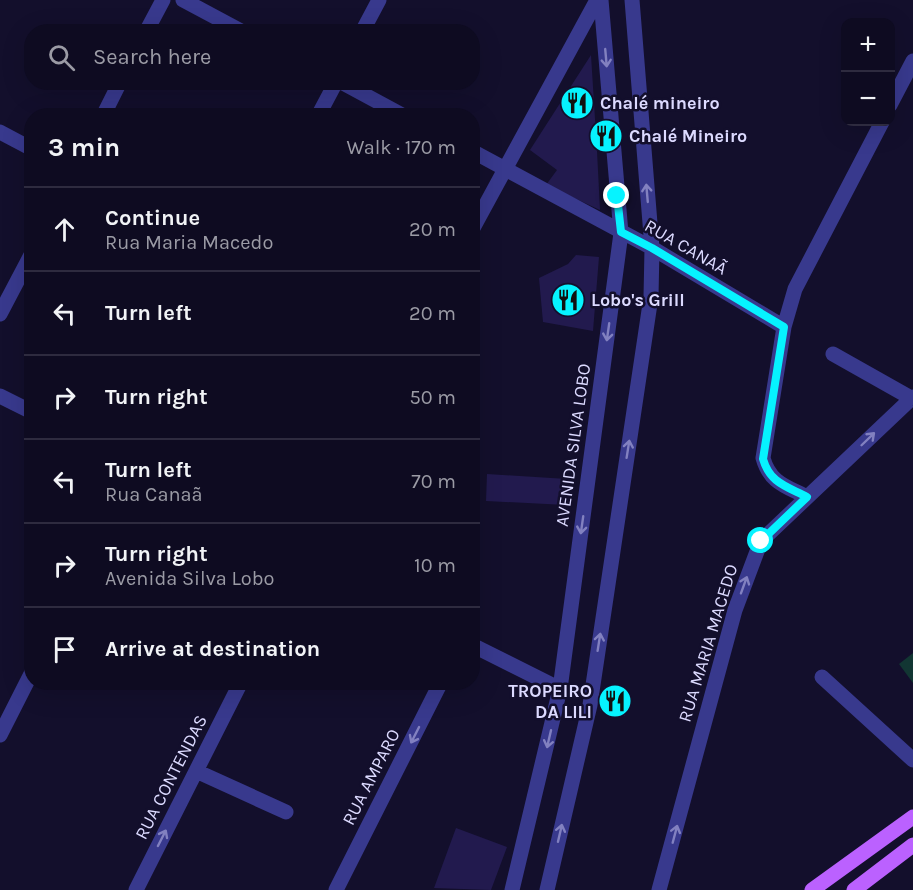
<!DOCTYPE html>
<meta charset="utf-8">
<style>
body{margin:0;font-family:Karla,sans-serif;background:#17142a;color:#f1f3f6}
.controls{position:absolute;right:18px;top:18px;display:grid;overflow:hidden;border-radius:12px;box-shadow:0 6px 24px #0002}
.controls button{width:54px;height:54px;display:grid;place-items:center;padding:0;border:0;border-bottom:2px solid #2e2b3f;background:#0e0b21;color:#f1f3f6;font:30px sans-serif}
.stop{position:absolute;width:18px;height:18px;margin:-14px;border:4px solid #06f3ff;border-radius:50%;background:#fff}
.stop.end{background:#06f3ff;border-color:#fff;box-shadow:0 2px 6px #0008}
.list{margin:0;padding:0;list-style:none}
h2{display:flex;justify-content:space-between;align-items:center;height:78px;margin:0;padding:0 24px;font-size:26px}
h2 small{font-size:20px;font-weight:400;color:#9b9ba5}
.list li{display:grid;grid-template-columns:39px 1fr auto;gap:18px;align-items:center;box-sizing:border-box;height:84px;padding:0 24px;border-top:2px solid #2e2b3f}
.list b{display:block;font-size:22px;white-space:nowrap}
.list p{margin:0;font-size:20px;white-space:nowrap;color:#9b9ba5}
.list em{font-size:20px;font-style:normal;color:#9b9ba5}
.icon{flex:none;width:33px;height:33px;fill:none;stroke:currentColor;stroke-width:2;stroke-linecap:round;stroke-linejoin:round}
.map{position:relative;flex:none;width:913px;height:890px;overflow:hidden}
.search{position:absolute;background:#0e0b21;box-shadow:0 6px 24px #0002;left:24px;top:24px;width:456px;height:66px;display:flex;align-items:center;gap:15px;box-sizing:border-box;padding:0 21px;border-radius:24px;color:#9b9ba5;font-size:22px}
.panel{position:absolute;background:#0e0b21;box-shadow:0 6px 24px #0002;left:24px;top:108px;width:456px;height:582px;border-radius:24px}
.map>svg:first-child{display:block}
.green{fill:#123633}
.building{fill:#221a4e}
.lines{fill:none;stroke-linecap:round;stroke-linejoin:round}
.minor{stroke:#38398d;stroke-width:15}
.major{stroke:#bb61ff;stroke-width:15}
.oneway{stroke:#8281c0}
.route{stroke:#06f3ff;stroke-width:8}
.labels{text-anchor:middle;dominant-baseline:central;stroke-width:5;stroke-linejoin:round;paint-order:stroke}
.poi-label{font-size:18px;font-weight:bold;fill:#dcdaff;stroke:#130f2c;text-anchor:start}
.street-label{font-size:18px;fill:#dcdaff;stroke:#130f2c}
</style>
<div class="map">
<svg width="913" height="890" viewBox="0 0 913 890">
<rect width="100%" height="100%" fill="#130f2c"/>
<path class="green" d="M 913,653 L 913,683 L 899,664 Z"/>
<path class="building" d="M 591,55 L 597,151 L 600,210 L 546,185 L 557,170 L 530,150 Z
M 576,255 L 599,257 L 593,331 L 543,322 L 539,278 L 568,264 Z
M 487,474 L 567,479 L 566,505 L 486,501 Z
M 604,687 L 629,691 L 625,716 L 600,711 Z
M 456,828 L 507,847 L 491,890 L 434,888 Z"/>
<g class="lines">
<path class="minor" d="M 183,0 L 243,32
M 146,32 L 163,0
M 362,32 L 379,0
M 341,82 L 404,116
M 890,105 L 913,61
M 103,116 L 120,82
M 318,116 L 336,82
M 0,132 L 32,149
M 472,151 L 652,248 L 784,327
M 472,230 L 597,0
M 0,314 L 32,253
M 833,354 L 911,398
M 0,396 L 32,412
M 807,497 C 786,486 770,483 763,458 L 784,327 L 795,289 L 882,122
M 472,645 L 560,689
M 822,677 L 913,760
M 0,735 L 32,672
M 196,771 L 286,812
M 136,890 L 241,682
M 336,890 L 441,682
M 512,890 L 560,689 L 621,233 L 601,0
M 547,890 L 590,705 L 651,297 L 652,248 L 632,0
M 659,890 L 735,610 L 761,541 L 913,397"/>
<path class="major" d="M 812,890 L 913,817
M 854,890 L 913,845"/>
</g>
<defs><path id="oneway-shaft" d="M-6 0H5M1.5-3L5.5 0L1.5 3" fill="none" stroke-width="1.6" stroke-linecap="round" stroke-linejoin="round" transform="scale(1.5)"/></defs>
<g class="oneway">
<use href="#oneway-shaft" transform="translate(606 58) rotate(85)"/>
<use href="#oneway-shaft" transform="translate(647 193) rotate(-95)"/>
<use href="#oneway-shaft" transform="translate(608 332) rotate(98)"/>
<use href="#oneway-shaft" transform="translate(868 439) rotate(-44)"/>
<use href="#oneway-shaft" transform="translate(628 449) rotate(-81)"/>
<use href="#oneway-shaft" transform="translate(582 525) rotate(98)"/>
<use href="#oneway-shaft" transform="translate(744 585) rotate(-70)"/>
<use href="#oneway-shaft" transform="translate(599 642) rotate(-81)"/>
<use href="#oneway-shaft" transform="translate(415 735) rotate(117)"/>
<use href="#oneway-shaft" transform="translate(549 739) rotate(103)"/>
<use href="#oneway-shaft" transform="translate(560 833) rotate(-77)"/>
<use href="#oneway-shaft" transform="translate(675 834) rotate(-75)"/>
<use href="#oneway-shaft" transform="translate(162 838) rotate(-63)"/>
</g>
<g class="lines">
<path class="route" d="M 617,196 L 621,232 L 652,248 L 784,327 L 763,459 C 770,483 786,486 807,497 L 761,541"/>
</g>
<defs>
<symbol id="restaurant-disc" viewBox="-11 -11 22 22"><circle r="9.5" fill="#06f3ff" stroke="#130f2c"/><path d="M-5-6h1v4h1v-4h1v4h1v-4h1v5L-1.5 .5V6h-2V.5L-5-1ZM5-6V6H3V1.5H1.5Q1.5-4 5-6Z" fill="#111"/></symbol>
</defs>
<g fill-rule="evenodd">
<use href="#restaurant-disc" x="558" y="84" width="38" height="38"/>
<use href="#restaurant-disc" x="587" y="117" width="38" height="38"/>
<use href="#restaurant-disc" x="549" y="281" width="38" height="38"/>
<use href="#restaurant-disc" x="596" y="682" width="38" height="38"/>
</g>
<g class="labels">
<g class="poi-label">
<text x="600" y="103">Chalé mineiro</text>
<text x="629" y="136">Chalé Mineiro</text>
<text x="591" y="300">Lobo's Grill</text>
<text x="592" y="691" text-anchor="end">TROPEIRO<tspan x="592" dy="21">DA LILI</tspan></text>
</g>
<g class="street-label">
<text transform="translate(686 247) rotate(30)">RUA CANAÃ</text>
<text transform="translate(573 445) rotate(-82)">AVENIDA SILVA LOBO</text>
<text transform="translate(708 643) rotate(-73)">RUA MARIA MACEDO</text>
<text transform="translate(171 777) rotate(-63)">RUA CONTENDAS</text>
<text transform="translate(371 777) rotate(-63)">RUA AMPARO</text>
</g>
</g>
</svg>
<div class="controls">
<button>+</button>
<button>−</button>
</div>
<div class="stop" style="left:761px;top:541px"></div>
<div class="stop end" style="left:617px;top:196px"></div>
<div class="search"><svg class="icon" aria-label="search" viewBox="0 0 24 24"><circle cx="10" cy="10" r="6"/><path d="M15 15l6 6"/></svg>Search here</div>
<section class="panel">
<h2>3 min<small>Walk · 170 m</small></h2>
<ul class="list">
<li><svg class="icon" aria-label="ahead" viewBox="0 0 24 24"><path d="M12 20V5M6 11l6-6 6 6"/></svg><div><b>Continue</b><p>Rua Maria Macedo</p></div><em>20 m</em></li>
<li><svg class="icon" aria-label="left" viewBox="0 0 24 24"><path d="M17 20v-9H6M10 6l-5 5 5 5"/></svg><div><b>Turn left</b></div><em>20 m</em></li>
<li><svg class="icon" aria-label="right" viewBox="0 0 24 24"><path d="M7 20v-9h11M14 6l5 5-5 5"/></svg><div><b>Turn right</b></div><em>50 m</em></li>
<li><svg class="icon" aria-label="left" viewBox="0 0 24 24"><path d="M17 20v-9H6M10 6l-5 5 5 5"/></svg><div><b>Turn left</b><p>Rua Canaã</p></div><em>70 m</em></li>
<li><svg class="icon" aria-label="right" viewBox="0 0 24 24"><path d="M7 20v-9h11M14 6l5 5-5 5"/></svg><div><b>Turn right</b><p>Avenida Silva Lobo</p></div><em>10 m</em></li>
<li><svg class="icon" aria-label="arrive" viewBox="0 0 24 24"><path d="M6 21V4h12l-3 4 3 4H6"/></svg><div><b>Arrive at destination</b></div></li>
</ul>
</section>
</div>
